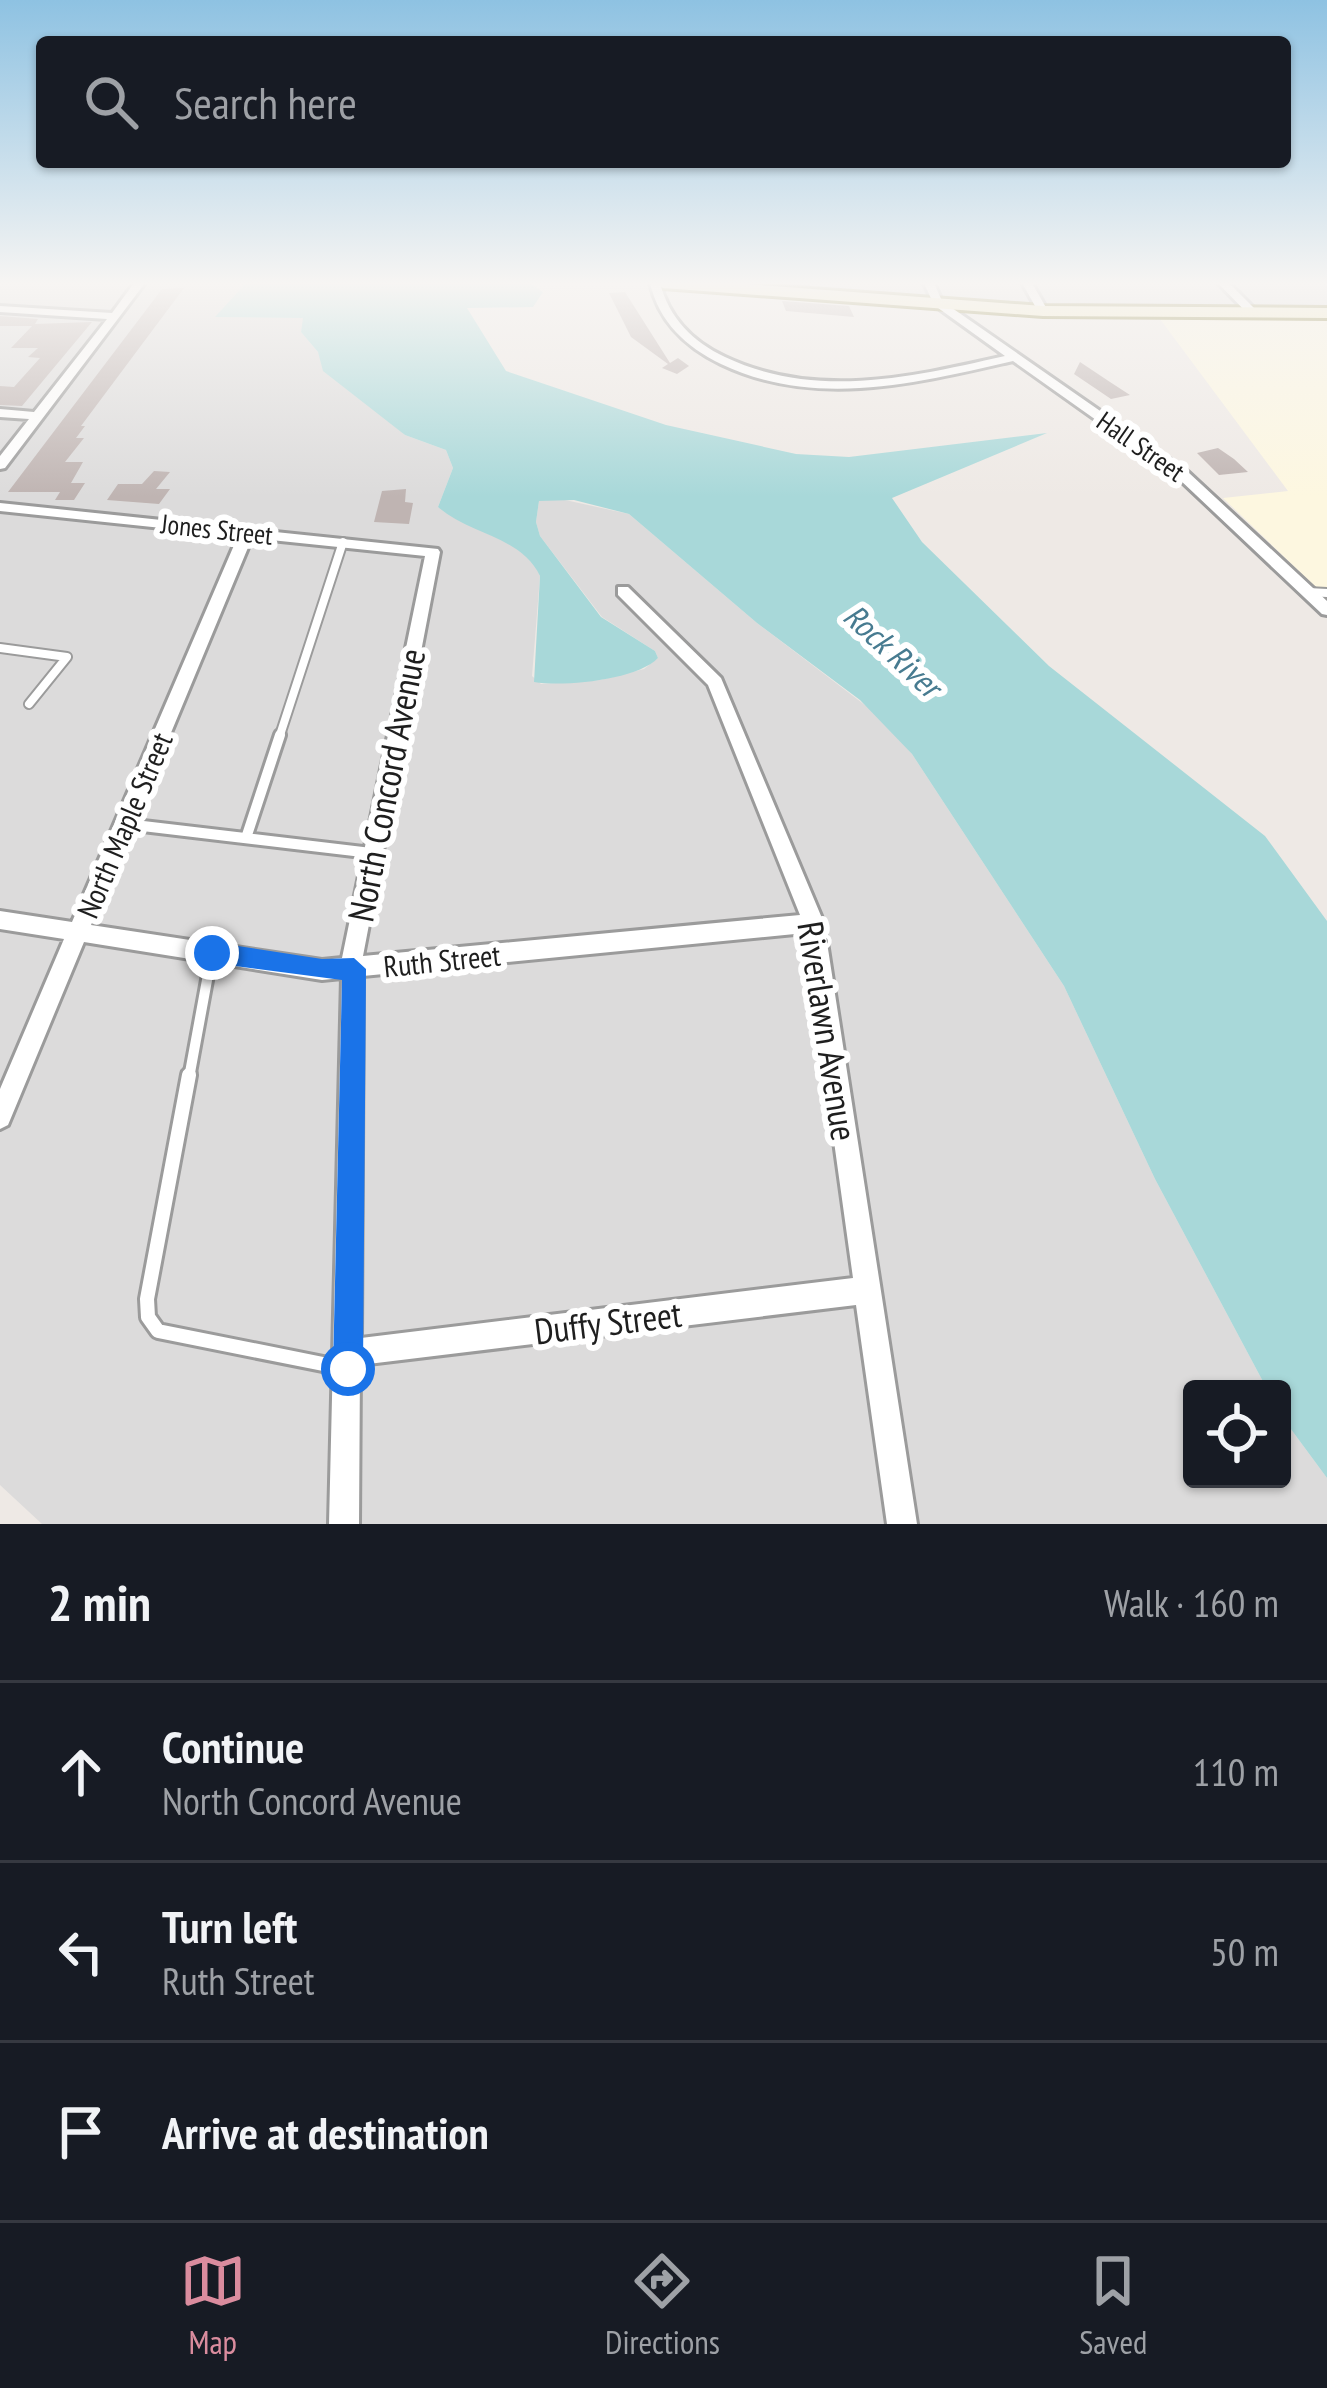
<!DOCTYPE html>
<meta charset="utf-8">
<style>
body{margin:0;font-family:"PT Sans Narrow",sans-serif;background:#242831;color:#f1f3f6}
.controls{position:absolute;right:36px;bottom:36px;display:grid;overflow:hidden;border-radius:12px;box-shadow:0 3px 9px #0004}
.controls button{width:108px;height:108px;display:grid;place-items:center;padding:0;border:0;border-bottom:3px solid #363941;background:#171b24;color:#f1f3f6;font:60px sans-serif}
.stop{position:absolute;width:36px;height:36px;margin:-27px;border:9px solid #1a73e8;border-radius:50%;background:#fff}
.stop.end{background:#1a73e8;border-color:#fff;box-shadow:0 3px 12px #0008}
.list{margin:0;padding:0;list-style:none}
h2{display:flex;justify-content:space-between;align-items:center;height:156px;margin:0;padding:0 48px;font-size:51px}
h2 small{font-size:39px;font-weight:400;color:#9ea1a6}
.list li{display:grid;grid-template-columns:78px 1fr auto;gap:36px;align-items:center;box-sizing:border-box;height:180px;padding:0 48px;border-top:3px solid #363941}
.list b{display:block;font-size:45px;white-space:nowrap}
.list p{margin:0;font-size:39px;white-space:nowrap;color:#9ea1a6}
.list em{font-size:39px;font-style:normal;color:#9ea1a6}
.icon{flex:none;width:66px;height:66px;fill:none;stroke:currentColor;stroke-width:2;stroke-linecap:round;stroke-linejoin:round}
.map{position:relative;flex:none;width:1327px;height:1524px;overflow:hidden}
.search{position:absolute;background:#171b24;box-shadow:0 3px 9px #0004;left:36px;right:36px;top:36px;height:132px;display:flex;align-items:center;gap:30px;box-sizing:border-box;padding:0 42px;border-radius:12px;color:#9ea1a6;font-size:45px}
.sheet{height:696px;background:#171b24}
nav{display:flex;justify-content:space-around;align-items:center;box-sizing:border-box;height:168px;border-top:3px solid #363941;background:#171b24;font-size:33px;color:#9ea1a6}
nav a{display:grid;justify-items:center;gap:6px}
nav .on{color:#da8c9e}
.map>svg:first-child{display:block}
.residential{fill:#dcdbdb}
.education{fill:#fdf7e0}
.water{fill:#a8d8d9}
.building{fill:#bfb4b2}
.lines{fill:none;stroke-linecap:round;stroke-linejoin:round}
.lane-far2-casing{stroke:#9b9b9b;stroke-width:12}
.lane-far1-casing{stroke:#9b9b9b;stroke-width:16}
.lane-casing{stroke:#9b9b9b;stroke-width:20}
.street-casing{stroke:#9b9b9b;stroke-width:6}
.secondary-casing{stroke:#6e650c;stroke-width:6}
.lane-far2{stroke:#fff;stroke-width:8}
.lane-far1{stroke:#fff;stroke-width:10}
.lane{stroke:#fff;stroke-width:14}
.street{fill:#fff;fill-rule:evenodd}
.secondary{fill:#f5ecbc;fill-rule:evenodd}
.route{fill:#1a73e8}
.labels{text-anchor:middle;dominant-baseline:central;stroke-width:12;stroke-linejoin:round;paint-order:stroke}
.far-street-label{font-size:27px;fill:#1e1e1e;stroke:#fff}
.street-label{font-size:30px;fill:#1e1e1e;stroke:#fff}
.water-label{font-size:33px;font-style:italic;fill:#477b90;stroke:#fff}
.near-street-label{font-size:36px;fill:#1e1e1e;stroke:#fff}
</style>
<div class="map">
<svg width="1327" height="1524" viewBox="0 0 1327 1524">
<rect width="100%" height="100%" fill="#eee9e5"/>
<path class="residential" d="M 0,283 L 246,283 L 216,317 L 304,318 L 301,332 L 318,352 L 405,435 L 446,450 L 453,468 L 438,507 L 522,549 L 535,565 L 540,576 L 532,676 L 541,684 L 600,680 L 644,669 L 658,658 L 655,651 L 602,617 L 540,536 L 536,522 L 539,501 L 556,498 L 629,514 L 757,623 L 878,715 L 912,754 L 1064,986 L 1155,1179 L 1267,1389 L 1192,1389 L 1192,1479 L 1282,1479 L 1282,1417 L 1327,1478 L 1327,1524 L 42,1524 L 0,1485 Z
M 740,283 L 1327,283 L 1327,309 L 1032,306 Z"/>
<path class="education" d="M 1157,315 L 1327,317 L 1327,598 L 1223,498 L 1288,491 Z"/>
<path class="water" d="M 246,283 L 530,283 L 543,292 L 533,307 L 467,308 L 506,371 L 666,425 L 796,454 L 849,457 L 1047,433 L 892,498 L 922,542 L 1049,666 L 1265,836 L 1327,921 L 1327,1478 L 1282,1417 L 1282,1389 L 1267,1389 L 1155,1179 L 1064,986 L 912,754 L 860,700 L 757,623 L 629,514 L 574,500 L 539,501 L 536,522 L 540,536 L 601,617 L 655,651 L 658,658 C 637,680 564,687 534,682 L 540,576 C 521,536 470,535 438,507 L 453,468 L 446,450 L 405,435 L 323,371 L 318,352 L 301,332 L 303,318 L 215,317 Z"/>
<path class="building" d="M 184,288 L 81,426 L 85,426 L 76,438 L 84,438 L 65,462 L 83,462 L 71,483 L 85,483 L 74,500 L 55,500 L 60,492 L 8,492 L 162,289 Z
M 625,292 L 670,363 L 678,358 L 689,366 L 677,374 L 662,368 L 668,364 L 631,337 L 609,293 Z
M 782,301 L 849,306 L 854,317 L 786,311 Z
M 0,316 L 38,319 L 35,324 L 92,322 L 22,406 L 0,405 L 0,386 L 14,387 L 40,358 L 28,357 L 38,348 L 11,348 L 32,326 L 0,326 Z
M 1080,362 L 1110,382 L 1130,395 L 1111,399 L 1074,374 Z
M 1218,448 L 1234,459 L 1248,472 L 1219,475 L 1197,453 Z
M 154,471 L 170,472 L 156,489 L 170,489 L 159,504 L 107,500 L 118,484 L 142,484 Z
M 406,489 L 405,502 L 413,503 L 409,524 L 374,522 L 382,491 Z"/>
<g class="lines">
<defs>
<path id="lane-far2" d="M 1308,592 L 1327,593
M 0,648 L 67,657 L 29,704
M 279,738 L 343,542"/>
<path id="lane-far1" d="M 126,824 L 371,853
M 246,838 L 280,735
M 189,1078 L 212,953"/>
<path id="lane" d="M 189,1075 L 147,1299 L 148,1317 L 158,1331 L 343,1368"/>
<path id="street" d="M 134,283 L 145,283 L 5,468 L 0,469 L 0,456 L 29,419 L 0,417 L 0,409 L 34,412 L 107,319 L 0,312 L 0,306 L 112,313 Z
M 650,283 L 660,283 C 669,318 693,342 725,357 C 816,400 912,377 1005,356 L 934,305 L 924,283 L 934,283 L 942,301 L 1188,472 L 1327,601 L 1327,615 L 1322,614 L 1178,478 L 1013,361 C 917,383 815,409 721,364 C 686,347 659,322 650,283 Z
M 1022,283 L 1032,283 L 1048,311 L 1047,313 L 1039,313 Z
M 1218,283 L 1229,283 L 1256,310 L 1256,314 L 1248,314 Z
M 0,503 L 438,549 L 440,552 L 363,956 L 800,915 L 708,685 L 618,595 L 618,587 L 628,587 L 721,678 L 824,923 L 917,1524 L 887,1524 L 856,1305 L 360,1365 L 359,1524 L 329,1524 L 342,978 L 322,980 L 84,942 L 8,1125 L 0,1129 L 0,1089 L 64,939 L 0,929 L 0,911 L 72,922 L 238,536 L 0,511 ZM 252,538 L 425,556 L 342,958 L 322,960 L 91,925 ZM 805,933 L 853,1278 L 361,1338 L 363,976 Z"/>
<path id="secondary" d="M 656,283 L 732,283 L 1043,306 L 1327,308 L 1327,318 L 1043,316 L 663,288 Z"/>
</defs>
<use href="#lane-far2" class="lane-far2-casing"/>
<use href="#lane-far1" class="lane-far1-casing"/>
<use href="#lane" class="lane-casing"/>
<use href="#street" class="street-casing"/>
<use href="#secondary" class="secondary-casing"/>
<use href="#lane-far2" class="lane-far2"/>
<use href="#lane-far1" class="lane-far1"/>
<use href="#lane" class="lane"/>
<use href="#street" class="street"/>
<use href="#secondary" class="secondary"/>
</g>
<linearGradient id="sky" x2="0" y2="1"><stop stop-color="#8ec2e2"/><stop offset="0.57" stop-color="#f7f5f3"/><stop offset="1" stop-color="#f7f5f3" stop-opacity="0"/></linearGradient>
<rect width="1327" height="497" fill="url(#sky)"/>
<path class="route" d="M 212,942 L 322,959 L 354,958 L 366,969 L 363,1369 L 359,1380 L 348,1384 L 337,1380 L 333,1369 L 342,980 L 212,963 L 200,953 Z"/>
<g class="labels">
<g class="far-street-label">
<text transform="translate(1141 446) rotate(35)">Hall Street</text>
<text transform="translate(217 529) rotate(6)">Jones Street</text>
</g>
<g class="street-label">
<text transform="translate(124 825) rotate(-67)">North Maple Street</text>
<text transform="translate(442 960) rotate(-6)">Ruth Street</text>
</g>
<g class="water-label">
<text transform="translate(893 650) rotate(43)">Rock River</text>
</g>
<g class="near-street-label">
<text transform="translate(386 785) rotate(-79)">North Concord Avenue</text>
<text transform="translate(828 1031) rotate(81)">Riverlawn Avenue</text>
<text transform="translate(608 1322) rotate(-7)">Duffy Street</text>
</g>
</g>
</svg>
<div class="controls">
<button><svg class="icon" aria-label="locate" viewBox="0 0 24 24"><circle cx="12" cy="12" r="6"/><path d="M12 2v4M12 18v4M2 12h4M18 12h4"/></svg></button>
</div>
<div class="stop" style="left:348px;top:1369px"></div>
<div class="stop end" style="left:212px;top:953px"></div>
<div class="search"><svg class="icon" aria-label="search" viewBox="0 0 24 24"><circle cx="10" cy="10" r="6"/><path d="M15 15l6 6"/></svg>Search here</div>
</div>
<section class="sheet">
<h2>2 min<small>Walk · 160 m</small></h2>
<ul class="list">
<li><svg class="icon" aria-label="ahead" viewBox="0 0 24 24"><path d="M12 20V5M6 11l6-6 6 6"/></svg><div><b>Continue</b><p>North Concord Avenue</p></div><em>110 m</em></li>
<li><svg class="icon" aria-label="left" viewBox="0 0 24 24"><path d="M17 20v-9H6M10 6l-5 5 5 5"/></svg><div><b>Turn left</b><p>Ruth Street</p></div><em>50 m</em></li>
<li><svg class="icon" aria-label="arrive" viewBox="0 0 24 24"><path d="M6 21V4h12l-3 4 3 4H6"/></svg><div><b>Arrive at destination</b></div></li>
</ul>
</section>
<nav>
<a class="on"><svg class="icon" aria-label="map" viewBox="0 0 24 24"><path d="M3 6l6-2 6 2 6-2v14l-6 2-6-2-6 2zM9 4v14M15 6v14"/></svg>Map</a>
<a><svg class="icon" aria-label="directions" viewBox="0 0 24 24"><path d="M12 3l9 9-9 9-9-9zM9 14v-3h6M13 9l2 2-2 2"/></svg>Directions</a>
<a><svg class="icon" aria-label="saved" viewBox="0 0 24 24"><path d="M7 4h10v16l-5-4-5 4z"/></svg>Saved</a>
</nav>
